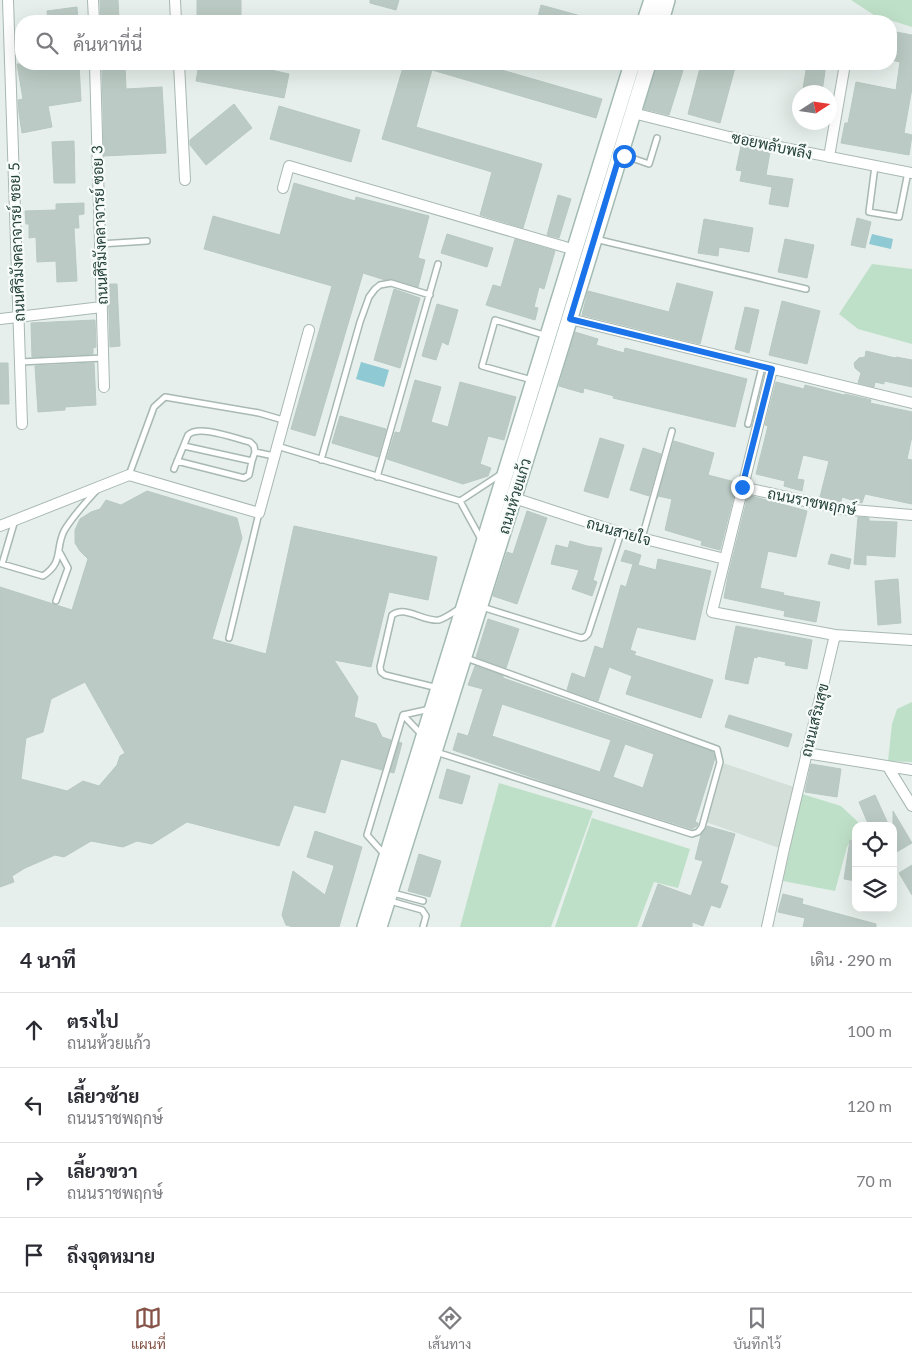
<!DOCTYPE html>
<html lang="th">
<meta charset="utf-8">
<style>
body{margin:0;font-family:Lato,Sarabun,sans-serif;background:#f7f7f7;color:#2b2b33}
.controls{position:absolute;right:15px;bottom:15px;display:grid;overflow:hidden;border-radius:10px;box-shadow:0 5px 20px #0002}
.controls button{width:45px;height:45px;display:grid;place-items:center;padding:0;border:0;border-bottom:1px solid #e1e1e2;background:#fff;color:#2b2b33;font:25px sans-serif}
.compass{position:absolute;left:792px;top:85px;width:45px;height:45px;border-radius:50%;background:#fff;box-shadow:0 5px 20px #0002;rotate:78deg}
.stop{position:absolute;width:15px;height:15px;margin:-11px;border:4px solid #1a73e8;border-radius:50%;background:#fff}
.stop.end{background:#1a73e8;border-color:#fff;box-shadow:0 1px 5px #0008}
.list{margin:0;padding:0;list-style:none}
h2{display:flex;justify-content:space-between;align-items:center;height:65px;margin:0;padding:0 20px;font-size:21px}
h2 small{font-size:16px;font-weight:400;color:#7c7c81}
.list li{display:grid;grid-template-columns:32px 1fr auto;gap:15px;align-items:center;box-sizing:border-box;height:75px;padding:0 20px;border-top:1px solid #e1e1e2}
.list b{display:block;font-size:19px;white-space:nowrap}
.list p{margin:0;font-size:16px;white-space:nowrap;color:#7c7c81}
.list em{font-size:16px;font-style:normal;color:#7c7c81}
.icon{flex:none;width:28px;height:28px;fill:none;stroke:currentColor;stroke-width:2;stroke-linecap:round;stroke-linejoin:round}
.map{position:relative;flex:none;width:912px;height:927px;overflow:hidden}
.search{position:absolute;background:#fff;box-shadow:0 5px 20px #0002;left:15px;right:15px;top:15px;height:55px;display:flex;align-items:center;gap:12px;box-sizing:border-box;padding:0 18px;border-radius:20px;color:#7c7c81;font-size:19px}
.sheet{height:365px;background:#fff}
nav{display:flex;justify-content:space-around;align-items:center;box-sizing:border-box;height:70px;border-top:1px solid #e1e1e2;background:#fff;font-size:14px;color:#7c7c81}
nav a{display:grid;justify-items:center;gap:2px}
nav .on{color:#855347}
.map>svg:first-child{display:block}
.built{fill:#d4dfda}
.green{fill:#bfe0c8}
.water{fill:#8ec9d4}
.building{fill:#bbcac4;stroke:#b8c9c2;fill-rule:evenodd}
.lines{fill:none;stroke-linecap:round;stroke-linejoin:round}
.lane-casing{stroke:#a8b8b2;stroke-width:8}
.street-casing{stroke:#a8b8b2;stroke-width:12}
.secondary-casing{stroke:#a4bbb3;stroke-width:18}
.lane{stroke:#fff;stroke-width:5}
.street{stroke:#fff;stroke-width:10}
.secondary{stroke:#fff;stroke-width:15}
.route{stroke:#1a73e8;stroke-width:6}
.labels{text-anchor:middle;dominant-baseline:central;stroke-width:4.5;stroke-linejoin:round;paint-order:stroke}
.street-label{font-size:15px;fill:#24423a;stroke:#f7fbf9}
</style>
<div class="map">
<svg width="912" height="927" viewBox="0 0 912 927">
<rect width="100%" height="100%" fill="#e6efeb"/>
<path class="built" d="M 720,762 L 797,788 L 782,849 L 703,821 Z"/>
<path class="green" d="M 851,0 L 912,0 L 912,27 L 874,15 Z
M 872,264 L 912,269 L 912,344 L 858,329 L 839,314 Z
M 912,702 L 912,762 L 888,761 L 892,724 L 897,709 Z
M 499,783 L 593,811 L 551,927 L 460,927 Z
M 802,794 L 841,806 L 859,823 L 858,826 L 856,826 L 856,830 L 847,847 L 835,891 L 783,881 Z
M 592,818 L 690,849 L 678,888 L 654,882 L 637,927 L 555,927 Z"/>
<path class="water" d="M 872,234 L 893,239 L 891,249 L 869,244 Z
M 361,362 L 389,370 L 384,387 L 356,379 Z"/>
<path class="building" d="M 100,0 L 118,0 L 119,21 L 101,21 Z
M 197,0 L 241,0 L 241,21 L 197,21 Z
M 370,0 L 399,0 L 396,10 L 370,3 Z
M 541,5 L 588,18 L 588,21 L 537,21 Z
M 77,7 L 78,21 L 48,21 L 47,11 Z
M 891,31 L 912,35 L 912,88 L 904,133 L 912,135 L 909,155 L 841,143 L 845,123 L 848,123 L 856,82 L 896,90 L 900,62 L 891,60 Z
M 17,64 L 79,64 L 81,101 L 48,106 L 52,127 L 22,133 L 19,113 L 18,100 L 23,99 Z
M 102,64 L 125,64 L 126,89 L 162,87 L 166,153 L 104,156 Z
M 199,64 L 244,64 L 289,74 L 284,98 L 196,81 Z
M 404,64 L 481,64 L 602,99 L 596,118 L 432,70 L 416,127 L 542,164 L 523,228 L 480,215 L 492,172 L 382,139 Z
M 657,64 L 685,64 L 669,115 L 644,109 Z
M 701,64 L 736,64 L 720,123 L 688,114 Z
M 807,64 L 826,64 L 822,92 L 803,89 Z
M 234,104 L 252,128 L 206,165 L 190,145 L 190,140 Z
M 279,106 L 360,130 L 351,162 L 270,139 Z
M 74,141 L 75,183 L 54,183 L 52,142 Z
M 741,146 L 770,152 L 766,175 L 793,179 L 788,207 L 769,204 L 772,187 L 740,181 L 742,171 L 736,170 Z
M 294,183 L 355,201 L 356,197 L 429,216 L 418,258 L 425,260 L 418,287 L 392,279 L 385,280 L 363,273 L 315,436 L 291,429 L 332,286 L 204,249 L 213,216 L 280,235 Z
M 558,195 L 571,199 L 559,238 L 547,235 Z
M 84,203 L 84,214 L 78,215 L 79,228 L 74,228 L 77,281 L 57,282 L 56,261 L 37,262 L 36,237 L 29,238 L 29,224 L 26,224 L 25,211 L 56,210 L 56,204 Z
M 857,218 L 871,222 L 865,248 L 851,245 Z
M 704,219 L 753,228 L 749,252 L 719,247 L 718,256 L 698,253 Z
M 447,234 L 493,248 L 487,267 L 441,253 Z
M 515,239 L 555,251 L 544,289 L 539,287 L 534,307 L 538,308 L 535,320 L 486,305 L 493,285 L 501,287 Z
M 785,239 L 814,245 L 807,278 L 778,272 Z
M 677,283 L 713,292 L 700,344 L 582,315 L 588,291 L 669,312 Z
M 108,284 L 117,284 L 120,346 L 110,347 Z
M 394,289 L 420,298 L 400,368 L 374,360 Z
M 782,301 L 820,311 L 807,364 L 769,355 Z
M 437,304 L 458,310 L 448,345 L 442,342 L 436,360 L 422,356 Z
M 745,307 L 759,310 L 749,353 L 735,349 Z
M 95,320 L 96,347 L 93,348 L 93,354 L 32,357 L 31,323 Z
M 575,332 L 598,339 L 596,345 L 624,353 L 625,348 L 747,379 L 735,427 L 613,398 L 614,396 L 584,388 L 583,393 L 559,386 Z
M 866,351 L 895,358 L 896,357 L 912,360 L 912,387 L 884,381 L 884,384 L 875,382 L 874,387 L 858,383 L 861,373 L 855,368 L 854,363 L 859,358 L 865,357 Z
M 0,363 L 8,363 L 9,404 L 0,404 Z
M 94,363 L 96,405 L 65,407 L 65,410 L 38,412 L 35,366 Z
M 415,380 L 441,387 L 431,422 L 448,427 L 460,382 L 516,397 L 504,440 L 488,436 L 480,464 L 491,468 L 488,476 L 463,484 L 387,459 L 395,432 L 400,433 Z
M 776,382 L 804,389 L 805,385 L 844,395 L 845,394 L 871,400 L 870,403 L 912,412 L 912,436 L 907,459 L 912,460 L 912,504 L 865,494 L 862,503 L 842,497 L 841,502 L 820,497 L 829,461 L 803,455 L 797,479 L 804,480 L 802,491 L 784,486 L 785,481 L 756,474 L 768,426 L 765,425 Z
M 340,416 L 386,429 L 378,457 L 332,443 Z
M 600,438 L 624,445 L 608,498 L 584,491 Z
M 674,441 L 714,453 L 708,475 L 735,482 L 733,491 L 735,491 L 720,550 L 701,545 L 702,541 L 665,530 L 672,499 L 658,496 L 657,499 Z
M 643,448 L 661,454 L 649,496 L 630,490 Z
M 147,491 L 237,518 L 242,538 L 212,639 L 266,654 L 294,526 L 437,557 L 428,600 L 389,592 L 371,667 L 334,660 L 358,697 L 354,717 L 376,724 L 382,737 L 391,740 L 382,770 L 341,759 L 325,813 L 294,805 L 279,846 L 187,822 L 152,844 L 137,841 L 123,847 L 91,841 L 64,857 L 55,855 L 25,868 L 12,876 L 14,882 L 0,887 L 0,587 L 72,610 L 88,559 L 80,551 L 75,543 L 75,530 L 80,519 L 91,512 L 100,509 L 106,500 L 121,505 ZM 85,682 L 125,753 L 120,756 L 117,765 L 99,786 L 83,781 L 67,791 L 21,779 L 26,738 L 43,732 L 51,699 Z
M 748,495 L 807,511 L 796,557 L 768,551 L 760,588 L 784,593 L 783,595 L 820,602 L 816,622 L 784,616 L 785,611 L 724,598 L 728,576 Z
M 527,511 L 547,518 L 517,604 L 493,596 L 507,552 L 513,554 Z
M 858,517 L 869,518 L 869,521 L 897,522 L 895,557 L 866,555 L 866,565 L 854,564 Z
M 570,541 L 587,546 L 602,548 L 593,580 L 597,582 L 592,596 L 572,589 L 579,570 L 551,564 L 556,545 L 568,548 Z
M 625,550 L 641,555 L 638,565 L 656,570 L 658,559 L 711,571 L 695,640 L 637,627 L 630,650 L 636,652 L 634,655 L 713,680 L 701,718 L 626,694 L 632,676 L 609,667 L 598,701 L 567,690 L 572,673 L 585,678 L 595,646 L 603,649 L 621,585 L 626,587 L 633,564 L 621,561 Z
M 831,554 L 851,559 L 849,569 L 828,564 Z
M 898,579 L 901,623 L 878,625 L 875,581 Z
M 488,619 L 519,629 L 506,668 L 476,657 Z
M 736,626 L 812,640 L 807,669 L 785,665 L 786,662 L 757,656 L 757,658 L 754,657 L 748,684 L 725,679 Z
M 475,666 L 503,676 L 503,678 L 713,752 L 715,758 L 695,822 L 698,823 L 698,825 L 692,829 L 554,785 L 453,750 L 458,733 L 468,736 L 483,689 L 468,685 ZM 502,704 L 611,740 L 600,772 L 492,736 ZM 625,744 L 654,754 L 643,788 L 613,777 Z
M 729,715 L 792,734 L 788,747 L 725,727 Z
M 399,742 L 402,743 L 394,773 L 390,772 Z
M 811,764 L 841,769 L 837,797 L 805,792 Z
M 447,769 L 470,776 L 462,804 L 439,798 Z
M 875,795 L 889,826 L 869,826 L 859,802 Z
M 893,811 L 912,843 L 893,854 Z
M 707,826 L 735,834 L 720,883 L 728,886 L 720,908 L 711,905 L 703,926 L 692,922 L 692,927 L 642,927 L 658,884 L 691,896 L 703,861 L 695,859 L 701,835 Z
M 315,831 L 362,847 L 339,927 L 293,927 L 286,925 L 282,915 L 293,871 L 325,895 L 334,867 L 333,865 L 307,857 Z
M 850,840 L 856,840 L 856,881 L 844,879 Z
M 419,854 L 441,861 L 430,897 L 408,891 Z
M 912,865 L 912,895 L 899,873 Z
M 783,894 L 803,899 L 802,904 L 876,924 L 876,927 L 803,927 L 805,918 L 778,912 Z"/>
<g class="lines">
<defs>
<path id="lane" d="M 623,155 L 649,164 L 657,138
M 875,166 L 869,212 L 899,217 L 908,172
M 595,239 L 806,289
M 100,244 L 147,241
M 20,362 L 103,358
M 532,380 L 482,366 L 495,320 L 547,336
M 748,424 L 762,367
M 184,446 L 252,461 L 255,452
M 277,446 L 460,501 L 482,541
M 321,460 L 360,322 L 369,297 L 375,289 L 380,285 L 391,283 L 430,295
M 177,461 L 244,478 L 249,475 L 252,461
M 174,469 L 188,435 C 199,424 236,439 250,442 L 254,446 L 255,452 L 274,456
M 129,475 L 154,407 L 165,397 L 259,413 L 283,420
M 377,477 L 438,264
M 460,501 L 501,474
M 15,520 L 2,564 L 43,576 C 64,562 55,549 64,531 C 72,517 85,503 96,491
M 642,538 L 672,431
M 56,601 L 68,568 L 60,553
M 482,607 L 581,638 L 585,637 L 588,634 L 621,533
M 229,638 L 259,513
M 438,688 L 385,675 L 381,672 L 380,667 L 392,615 C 406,605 423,622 439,620 C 446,618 454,612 460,608
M 403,715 L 422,735
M 436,752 L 692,834 L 698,832 L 702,827 L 720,762 L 717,749 L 466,658
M 385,855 L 367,835 L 403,715 L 430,709
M 393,893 L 423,901
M 390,901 L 422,910 L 426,916 L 423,927"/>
<path id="street" d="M 8,0 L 22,424
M 93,0 L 94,21
M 175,0 L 176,21
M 95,64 L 104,387
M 179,64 L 185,180
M 633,113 L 729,137 L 912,173
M 829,157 L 845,64
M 283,188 L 289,166 L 575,250
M 0,319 L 102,307
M 570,319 L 912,403
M 772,369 L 712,612 L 835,635 L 912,640
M 742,487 L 841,509 L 912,515
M 514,498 L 621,533 L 725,559
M 0,526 L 129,475 L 259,513 L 309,330
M 806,753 L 912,770
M 888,767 L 912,806
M 767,927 L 784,849 L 835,635"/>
<path id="secondary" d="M 645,21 L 652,0
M 661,21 L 667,0
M 365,927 L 632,64
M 379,927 L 556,363 L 648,64"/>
</defs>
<use href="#lane" class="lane-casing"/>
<use href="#street" class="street-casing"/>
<use href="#secondary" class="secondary-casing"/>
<use href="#lane" class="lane"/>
<use href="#street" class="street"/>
<use href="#secondary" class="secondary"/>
</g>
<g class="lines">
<path class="route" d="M 624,156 L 620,154 L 570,319 L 772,369 L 742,487"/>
</g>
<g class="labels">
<g class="street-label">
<text transform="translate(772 145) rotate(12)">ซอยพลับพลึง</text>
<text transform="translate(99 225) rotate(-92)">ถนนศิริมังคลาจารย์ ซอย 3</text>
<text transform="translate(16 242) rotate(-92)">ถนนศิริมังคลาจารย์ ซอย 5</text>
<text transform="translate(514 496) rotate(-73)">ถนนห้วยแก้ว</text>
<text transform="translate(812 501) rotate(11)">ถนนราชพฤกษ์</text>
<text transform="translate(619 531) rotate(16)">ถนนสายใจ</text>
<text transform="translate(814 720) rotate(-76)">ถนนเสริมสุข</text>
</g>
</g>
</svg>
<div class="controls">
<button><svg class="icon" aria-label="locate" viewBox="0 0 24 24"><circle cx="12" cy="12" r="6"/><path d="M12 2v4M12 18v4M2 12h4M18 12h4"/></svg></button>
<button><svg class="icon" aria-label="layers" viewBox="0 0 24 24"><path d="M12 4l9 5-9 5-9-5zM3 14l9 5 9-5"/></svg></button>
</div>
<svg class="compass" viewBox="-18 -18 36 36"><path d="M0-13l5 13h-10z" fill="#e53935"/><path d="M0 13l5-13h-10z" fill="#7c7c81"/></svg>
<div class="stop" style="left:624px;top:156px"></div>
<div class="stop end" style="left:742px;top:487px"></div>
<div class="search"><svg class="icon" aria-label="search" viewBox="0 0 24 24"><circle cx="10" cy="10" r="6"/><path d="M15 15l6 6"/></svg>ค้นหาที่นี่</div>
</div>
<section class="sheet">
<h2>4 นาที<small>เดิน · 290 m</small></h2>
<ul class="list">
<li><svg class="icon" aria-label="ahead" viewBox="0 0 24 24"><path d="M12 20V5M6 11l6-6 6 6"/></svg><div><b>ตรงไป</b><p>ถนนห้วยแก้ว</p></div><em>100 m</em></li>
<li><svg class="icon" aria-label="left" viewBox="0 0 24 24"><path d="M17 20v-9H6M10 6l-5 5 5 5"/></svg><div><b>เลี้ยวซ้าย</b><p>ถนนราชพฤกษ์</p></div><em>120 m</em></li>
<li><svg class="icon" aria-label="right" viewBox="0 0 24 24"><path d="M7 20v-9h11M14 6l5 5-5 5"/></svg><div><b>เลี้ยวขวา</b><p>ถนนราชพฤกษ์</p></div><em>70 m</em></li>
<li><svg class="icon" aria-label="arrive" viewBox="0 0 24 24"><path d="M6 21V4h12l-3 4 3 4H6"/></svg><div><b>ถึงจุดหมาย</b></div></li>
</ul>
</section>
<nav>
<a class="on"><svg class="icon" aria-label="map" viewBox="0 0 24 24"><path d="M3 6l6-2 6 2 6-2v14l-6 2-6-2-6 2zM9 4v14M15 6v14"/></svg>แผนที่</a>
<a><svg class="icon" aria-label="directions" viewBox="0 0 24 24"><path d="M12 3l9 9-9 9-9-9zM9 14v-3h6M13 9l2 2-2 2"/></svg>เส้นทาง</a>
<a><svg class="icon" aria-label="saved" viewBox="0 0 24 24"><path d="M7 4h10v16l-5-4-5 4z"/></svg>บันทึกไว้</a>
</nav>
